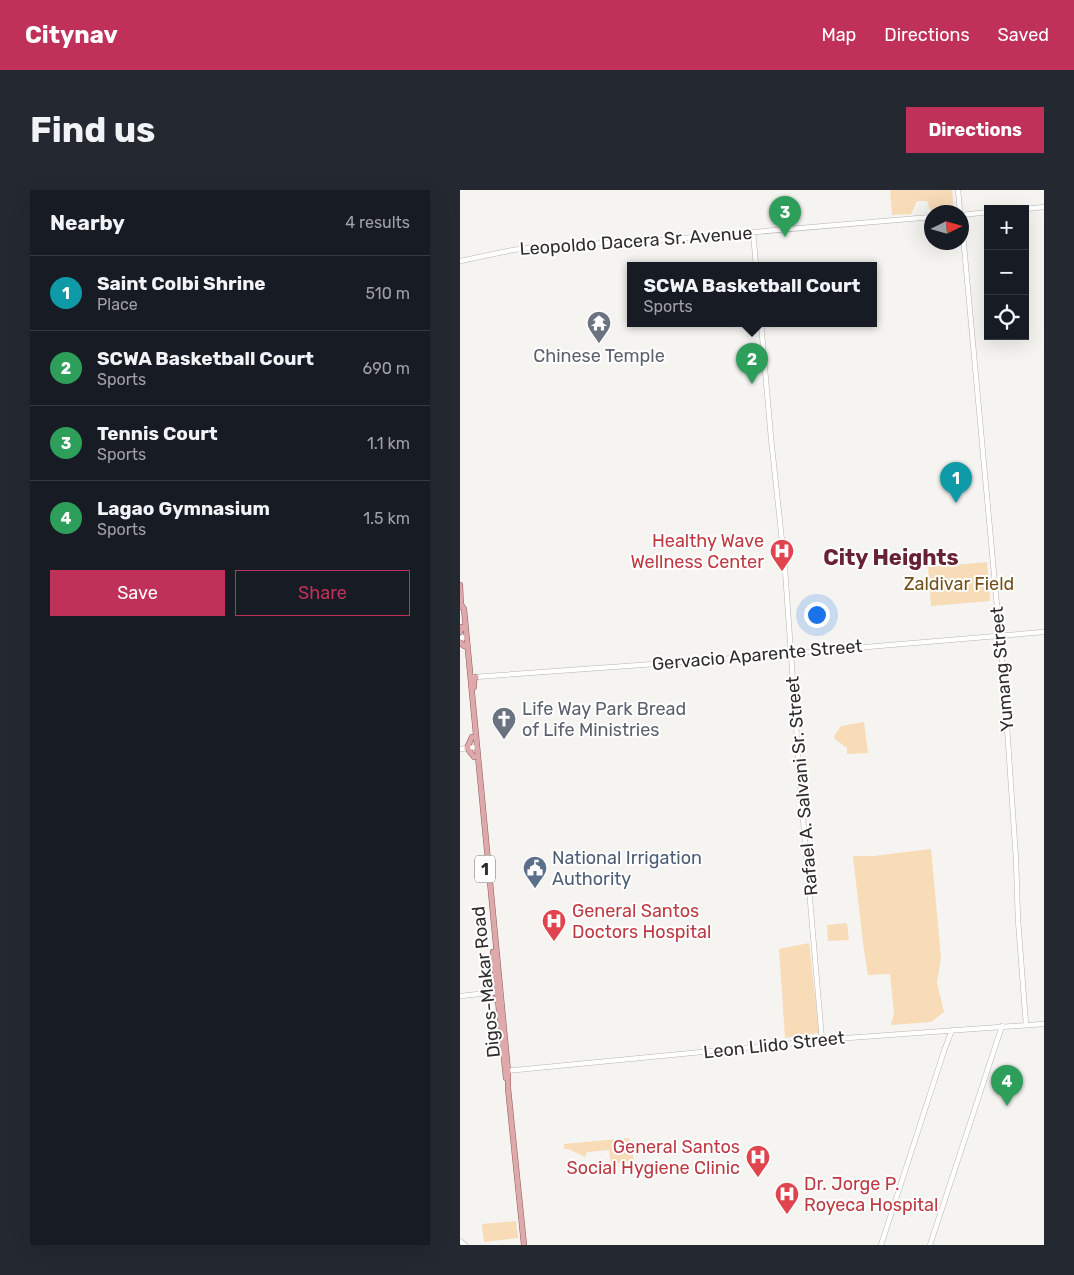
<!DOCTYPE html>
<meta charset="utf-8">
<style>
body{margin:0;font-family:Rubik,sans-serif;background:#242831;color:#f1f3f6}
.controls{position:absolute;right:15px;top:15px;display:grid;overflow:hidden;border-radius:0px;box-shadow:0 5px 20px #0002}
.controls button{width:45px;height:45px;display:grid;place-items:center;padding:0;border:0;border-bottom:1px solid #363941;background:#171b24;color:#f1f3f6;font:25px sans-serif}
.compass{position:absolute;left:464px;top:15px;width:45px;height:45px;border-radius:50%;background:#171b24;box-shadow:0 5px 20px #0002;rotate:85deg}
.you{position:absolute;left:356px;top:424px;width:18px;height:18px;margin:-12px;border:4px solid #fff;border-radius:50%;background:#1a73e8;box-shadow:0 0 0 8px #1a73e833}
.badge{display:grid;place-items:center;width:32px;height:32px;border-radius:50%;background:#c03159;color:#fff;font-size:16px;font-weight:700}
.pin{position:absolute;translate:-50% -41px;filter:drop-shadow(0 1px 2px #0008)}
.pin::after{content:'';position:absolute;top:26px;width:18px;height:15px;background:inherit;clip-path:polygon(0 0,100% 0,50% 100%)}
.popup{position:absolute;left:167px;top:72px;width:250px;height:65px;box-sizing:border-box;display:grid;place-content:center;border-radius:0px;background:#171b24;filter:drop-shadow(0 1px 4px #0005);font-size:16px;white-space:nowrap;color:#9ea1a6}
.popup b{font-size:19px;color:#f1f3f6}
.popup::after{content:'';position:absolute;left:50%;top:100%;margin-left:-10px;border:10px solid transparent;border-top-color:#171b24}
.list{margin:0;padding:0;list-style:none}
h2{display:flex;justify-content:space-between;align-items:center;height:65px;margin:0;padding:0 20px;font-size:21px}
h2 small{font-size:16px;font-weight:400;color:#9ea1a6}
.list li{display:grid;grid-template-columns:32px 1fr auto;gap:15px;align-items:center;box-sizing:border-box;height:75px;padding:0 20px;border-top:1px solid #363941}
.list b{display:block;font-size:19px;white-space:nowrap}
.list p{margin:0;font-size:16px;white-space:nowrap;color:#9ea1a6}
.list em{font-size:16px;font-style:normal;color:#9ea1a6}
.actions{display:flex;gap:10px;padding:15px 20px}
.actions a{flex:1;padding:11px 0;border:1px solid #c03159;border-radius:0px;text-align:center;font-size:18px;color:#c03159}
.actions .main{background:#c03159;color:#fff}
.icon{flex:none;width:28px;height:28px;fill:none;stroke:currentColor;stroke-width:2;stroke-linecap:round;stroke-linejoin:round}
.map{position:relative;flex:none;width:584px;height:1055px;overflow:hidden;border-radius:0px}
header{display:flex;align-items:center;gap:30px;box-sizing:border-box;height:70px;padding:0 25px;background:#c03159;color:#fff}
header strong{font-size:24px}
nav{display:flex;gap:28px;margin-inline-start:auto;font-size:18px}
.intro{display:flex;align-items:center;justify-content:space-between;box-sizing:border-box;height:120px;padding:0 30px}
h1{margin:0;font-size:35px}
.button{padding:12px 22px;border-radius:0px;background:#c03159;color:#fff;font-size:18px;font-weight:700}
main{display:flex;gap:30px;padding:0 30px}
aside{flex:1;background:#171b24;border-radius:0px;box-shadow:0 5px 20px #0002}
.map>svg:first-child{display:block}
.green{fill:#f8dbb7}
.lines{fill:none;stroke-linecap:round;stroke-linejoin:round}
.secondary-casing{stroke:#b7b4b1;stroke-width:5.5}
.primary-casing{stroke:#915959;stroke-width:6}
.secondary{stroke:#fff;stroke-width:4.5}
.primary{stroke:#dda9aa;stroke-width:5}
.labels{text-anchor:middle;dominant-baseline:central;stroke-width:4;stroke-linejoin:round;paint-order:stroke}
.shield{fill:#fff;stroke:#6d6c6b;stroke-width:1}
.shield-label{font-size:16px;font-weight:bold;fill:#2e2d2c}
.street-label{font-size:18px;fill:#2e2d2c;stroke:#fff}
.worship-label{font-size:18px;fill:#5b616d;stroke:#fff}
.health-label{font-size:18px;fill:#be3a42;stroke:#fff;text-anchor:end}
.park-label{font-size:18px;fill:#73501b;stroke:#fff}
.service-label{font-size:18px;fill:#4e5e75;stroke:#fff;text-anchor:start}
.district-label{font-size:22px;font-weight:bold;fill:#682233;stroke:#fff}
</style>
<header>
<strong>Citynav</strong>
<nav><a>Map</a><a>Directions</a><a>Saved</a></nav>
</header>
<div class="intro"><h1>Find us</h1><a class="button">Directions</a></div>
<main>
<aside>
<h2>Nearby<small>4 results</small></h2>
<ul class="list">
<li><span class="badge" style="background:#0f9aa8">1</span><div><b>Saint Colbi Shrine</b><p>Place</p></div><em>510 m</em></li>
<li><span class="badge" style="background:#2e9e5b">2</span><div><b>SCWA Basketball Court</b><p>Sports</p></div><em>690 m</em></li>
<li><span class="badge" style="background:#2e9e5b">3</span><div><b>Tennis Court</b><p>Sports</p></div><em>1.1 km</em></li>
<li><span class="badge" style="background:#2e9e5b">4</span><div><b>Lagao Gymnasium</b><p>Sports</p></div><em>1.5 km</em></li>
</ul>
<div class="actions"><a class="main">Save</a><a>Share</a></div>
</aside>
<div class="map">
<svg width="584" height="1055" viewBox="0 0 584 1055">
<rect width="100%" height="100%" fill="#f6f4f1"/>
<path class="green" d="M 430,0 L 492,0 L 494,19 L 471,22 L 467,11 L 457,11 L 451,24 L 432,25 Z
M 527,372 L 530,411 L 471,416 L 468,377 Z
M 404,532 L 408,563 L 387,564 L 387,558 L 375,549 L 374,546 L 381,536 Z
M 471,659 L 481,767 L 477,793 L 484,822 L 471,832 L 431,835 L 434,823 L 430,784 L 408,785 L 403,753 L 393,666 L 413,666 Z
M 387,733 L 389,750 L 368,751 L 367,735 Z
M 349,753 L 359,843 L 325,848 L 319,759 Z
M 169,948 L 174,971 L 151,974 L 149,960 L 127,962 L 125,967 L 108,959 L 104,959 L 104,954 Z
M 56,1031 L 58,1048 L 24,1052 L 22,1034 Z"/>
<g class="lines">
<defs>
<path id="secondary" d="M 498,0 L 500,22
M 565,19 L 584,17
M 502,25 L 528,22
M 502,34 L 544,493 L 556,669 L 558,730 L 566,835
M 293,42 L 296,75
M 0,71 L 53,60 L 85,56 L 188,51 L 472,27
M 301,133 L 311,248 L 325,379 L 341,605 L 362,850
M 0,448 L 6,447
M 15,487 L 250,470 L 584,442
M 0,559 L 16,557
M 0,806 L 38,802
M 45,881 L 387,848 L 584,834
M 0,1051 L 5,1055
M 421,1055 L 484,861 L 492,840
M 470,1055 L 542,836"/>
<path id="primary" d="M 0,395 L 1,417
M 2,416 L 4,419 L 48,881 L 48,898 L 64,1055
M 0,442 L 2,437
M 0,452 L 4,456
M 14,497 L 14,490 L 16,487
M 12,547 L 7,558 L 14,567
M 33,762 L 46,888
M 24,801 L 36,791
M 25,804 L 38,811"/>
</defs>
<use href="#secondary" class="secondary-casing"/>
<use href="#primary" class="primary-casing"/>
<use href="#secondary" class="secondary"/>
<use href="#primary" class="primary"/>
</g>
<defs>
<symbol id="temple-pin" viewBox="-11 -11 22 30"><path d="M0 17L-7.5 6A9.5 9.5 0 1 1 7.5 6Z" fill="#6b7280" stroke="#fff"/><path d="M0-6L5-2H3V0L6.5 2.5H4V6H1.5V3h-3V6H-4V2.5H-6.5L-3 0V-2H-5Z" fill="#fff"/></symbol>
<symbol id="hospital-pin" viewBox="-11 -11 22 30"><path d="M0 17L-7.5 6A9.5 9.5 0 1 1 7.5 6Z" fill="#e0444e" stroke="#fff"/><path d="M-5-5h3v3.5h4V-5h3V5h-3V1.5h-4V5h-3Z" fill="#fff"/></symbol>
<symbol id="church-pin" viewBox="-11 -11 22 30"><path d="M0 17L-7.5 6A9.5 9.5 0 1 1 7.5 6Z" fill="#6b7280" stroke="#fff"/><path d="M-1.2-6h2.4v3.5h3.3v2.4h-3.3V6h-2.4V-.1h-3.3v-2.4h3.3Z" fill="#fff"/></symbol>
<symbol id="civic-pin" viewBox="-11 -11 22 30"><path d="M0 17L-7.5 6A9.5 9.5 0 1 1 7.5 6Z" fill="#5c6f8a" stroke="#fff"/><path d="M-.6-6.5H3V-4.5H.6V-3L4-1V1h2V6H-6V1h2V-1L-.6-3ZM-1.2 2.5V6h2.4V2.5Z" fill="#fff"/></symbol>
</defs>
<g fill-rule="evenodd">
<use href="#temple-pin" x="125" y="119" width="28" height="38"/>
<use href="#hospital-pin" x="308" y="347" width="28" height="38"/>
<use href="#church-pin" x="30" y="515" width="28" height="38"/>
<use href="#civic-pin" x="61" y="664" width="28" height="38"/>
<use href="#hospital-pin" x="80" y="717" width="28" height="38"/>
<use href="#hospital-pin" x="284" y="953" width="28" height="38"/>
<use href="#hospital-pin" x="313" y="990" width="28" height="38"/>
</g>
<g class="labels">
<rect class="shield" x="15" y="665.5" width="20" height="27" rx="4"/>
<g class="shield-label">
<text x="25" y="679">1</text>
</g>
<g class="street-label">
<text transform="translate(176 51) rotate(-4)">Leopoldo Dacera Sr. Avenue</text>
<text transform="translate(297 465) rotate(-5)">Gervacio Aparente Street</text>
<text transform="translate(542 479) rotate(-95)">Yumang Street</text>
<text transform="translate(342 596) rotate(-95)">Rafael A. Salvani Sr. Street</text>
<text transform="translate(26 792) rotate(-96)">Digos-Makar Road</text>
<text transform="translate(314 855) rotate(-6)">Leon Llido Street</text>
</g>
<g class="worship-label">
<text x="139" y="166">Chinese Temple</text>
<text x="62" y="519" text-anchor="start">Life Way Park Bread<tspan x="62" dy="21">of Life Ministries</tspan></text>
</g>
<g class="health-label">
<text x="304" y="351">Healthy Wave<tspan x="304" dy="21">Wellness Center</tspan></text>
<text x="112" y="721" text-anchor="start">General Santos<tspan x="112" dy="21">Doctors Hospital</tspan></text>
<text x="280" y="957">General Santos<tspan x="280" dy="21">Social Hygiene Clinic</tspan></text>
<text x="344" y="994" text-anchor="start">Dr. Jorge P.<tspan x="344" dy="21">Royeca Hospital</tspan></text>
</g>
<g class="park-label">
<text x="499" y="394">Zaldivar Field</text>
</g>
<g class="service-label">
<text x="92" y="668">National Irrigation<tspan x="92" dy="21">Authority</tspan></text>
</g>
<g class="district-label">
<text x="431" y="367">City Heights</text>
</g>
</g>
</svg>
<div class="controls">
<button>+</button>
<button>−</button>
<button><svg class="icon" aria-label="locate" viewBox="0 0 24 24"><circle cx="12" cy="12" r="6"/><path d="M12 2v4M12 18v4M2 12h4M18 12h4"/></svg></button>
</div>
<svg class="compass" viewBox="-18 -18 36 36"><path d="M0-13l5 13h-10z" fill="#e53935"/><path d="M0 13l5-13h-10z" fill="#9ea1a6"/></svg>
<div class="you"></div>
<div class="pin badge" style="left:496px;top:313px;background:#0f9aa8">1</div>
<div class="pin badge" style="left:292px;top:194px;background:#2e9e5b">2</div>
<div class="popup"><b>SCWA Basketball Court</b>Sports</div>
<div class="pin badge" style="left:325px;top:47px;background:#2e9e5b">3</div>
<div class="pin badge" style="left:547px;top:916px;background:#2e9e5b">4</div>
</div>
</main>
